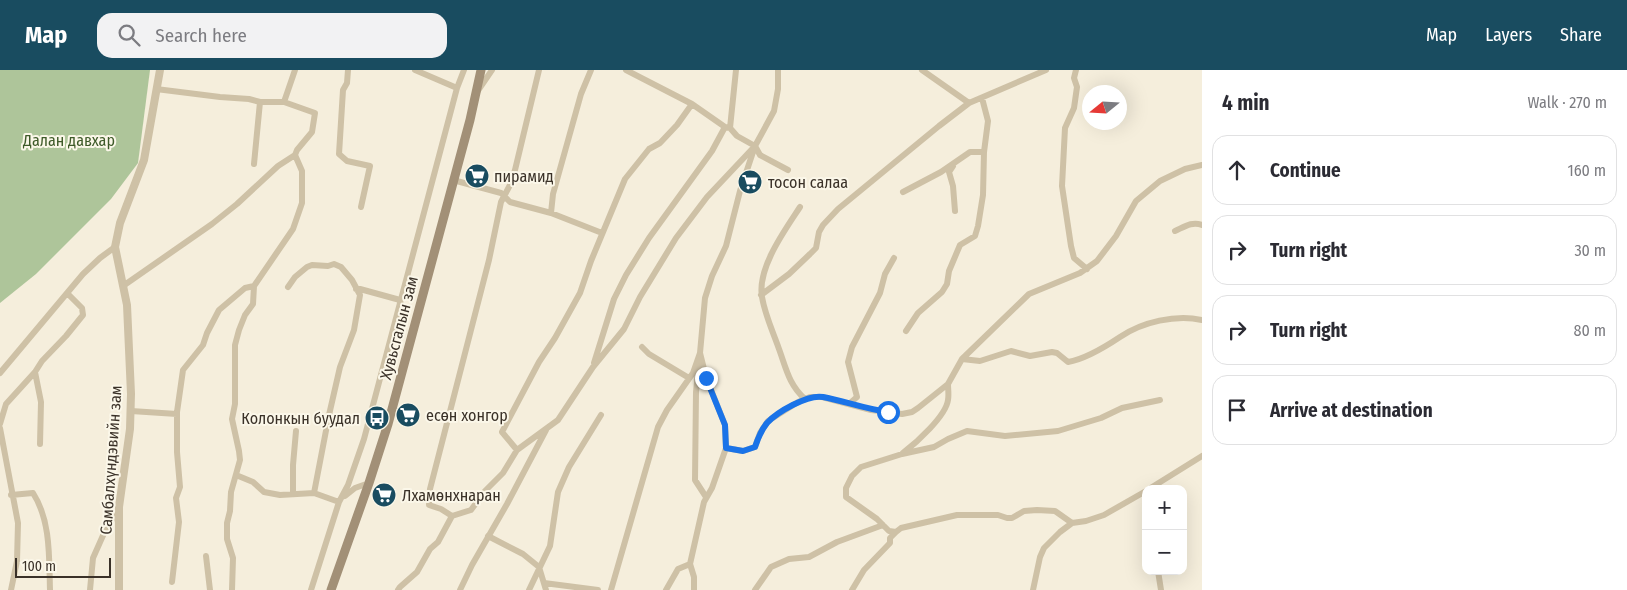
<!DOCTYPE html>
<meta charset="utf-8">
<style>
body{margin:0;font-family:"Fira Sans Condensed",sans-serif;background:#f2f2f3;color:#2b2b33}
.controls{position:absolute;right:15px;bottom:15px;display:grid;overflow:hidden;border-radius:10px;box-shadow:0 5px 20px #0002}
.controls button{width:45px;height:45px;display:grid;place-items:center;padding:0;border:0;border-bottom:1px solid #e1e1e2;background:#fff;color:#2b2b33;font:25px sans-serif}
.compass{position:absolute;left:1082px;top:15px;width:45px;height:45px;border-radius:50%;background:#fff;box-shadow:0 5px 20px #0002;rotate:252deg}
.scale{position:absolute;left:15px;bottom:12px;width:96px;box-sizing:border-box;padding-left:5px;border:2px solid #3a3128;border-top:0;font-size:14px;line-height:18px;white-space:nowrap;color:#3a3128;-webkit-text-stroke:4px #fbf7e9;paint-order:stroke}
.stop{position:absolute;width:15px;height:15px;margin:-11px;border:4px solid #1a73e8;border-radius:50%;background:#fff}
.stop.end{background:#1a73e8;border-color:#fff;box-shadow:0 1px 5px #0008}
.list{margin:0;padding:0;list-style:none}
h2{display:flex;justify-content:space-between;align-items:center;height:65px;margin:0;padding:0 20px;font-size:21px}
h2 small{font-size:16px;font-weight:400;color:#7c7c81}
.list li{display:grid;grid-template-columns:32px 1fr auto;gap:15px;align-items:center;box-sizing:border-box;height:70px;margin:0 10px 10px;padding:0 10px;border:1px solid #e1e1e2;border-radius:15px}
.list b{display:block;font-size:19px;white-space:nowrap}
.list em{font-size:16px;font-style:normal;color:#7c7c81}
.icon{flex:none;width:28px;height:28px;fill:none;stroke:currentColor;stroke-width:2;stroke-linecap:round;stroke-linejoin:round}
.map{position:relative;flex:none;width:1202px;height:520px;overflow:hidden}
header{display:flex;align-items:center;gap:30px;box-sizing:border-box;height:70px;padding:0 25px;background:#194c60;color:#fff}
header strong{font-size:24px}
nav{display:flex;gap:28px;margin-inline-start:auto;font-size:18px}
.search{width:350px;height:45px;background:#f2f2f3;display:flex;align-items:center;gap:12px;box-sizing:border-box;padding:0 18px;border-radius:15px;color:#7c7c81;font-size:19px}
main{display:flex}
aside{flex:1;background:#fff}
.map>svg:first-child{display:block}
.green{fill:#aec59a}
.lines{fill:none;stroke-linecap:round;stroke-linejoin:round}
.minor{stroke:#cec1a6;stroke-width:6}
.tertiary{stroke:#cec1a6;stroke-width:8}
.secondary{stroke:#a29077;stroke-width:9}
.route{stroke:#1a73e8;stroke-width:6}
.labels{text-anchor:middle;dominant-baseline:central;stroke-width:4;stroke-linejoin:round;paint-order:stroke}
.park-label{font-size:16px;fill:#3e5a29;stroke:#fbf7e9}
.poi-label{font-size:16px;fill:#3a3128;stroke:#fbf7e9;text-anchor:start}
.street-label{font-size:16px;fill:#3a3128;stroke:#fbf7e9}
</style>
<header>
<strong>Map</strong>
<div class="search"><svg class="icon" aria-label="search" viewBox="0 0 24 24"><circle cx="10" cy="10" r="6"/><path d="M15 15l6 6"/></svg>Search here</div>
<nav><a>Map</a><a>Layers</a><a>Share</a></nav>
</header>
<main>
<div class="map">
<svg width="1202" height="520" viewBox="0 0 1202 520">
<rect width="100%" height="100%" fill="#f5eedc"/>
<path class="green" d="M 0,0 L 150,0 L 138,93 L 111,129 L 36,204 L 0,233 Z"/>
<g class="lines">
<path class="minor" d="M 348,0 L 347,13 L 343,20 L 339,84 L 347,91 L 370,96 L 361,137
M 415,0 L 457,18 L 464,0
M 591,0 L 581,24 L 553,124 L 551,143 L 602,163
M 626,0 L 692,34 L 725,57 L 730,58 L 737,66 L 755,76 L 760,85 L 788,100
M 922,0 L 969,33
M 1076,0 L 1074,8 L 1077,17 L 1074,38 L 1065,58 L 1062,116 L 1071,176 L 1074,188 L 1087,199
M 477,22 L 492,0
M 284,32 L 295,0
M 730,58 L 736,0
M 254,94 L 260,32
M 953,96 L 949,102 L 953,116 L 955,141
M 453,110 L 501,123 L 510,132 L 551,143
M 903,122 L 941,102 L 970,82 L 984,82
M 800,137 C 785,160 757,198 762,227 C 765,245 773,262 779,279 C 786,298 789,315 805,329
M 1175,161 C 1184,157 1192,151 1202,155
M 123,216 L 212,154 L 237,134 L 278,96 L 295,85 L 297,80 L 312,62 L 315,43 L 284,32 L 260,32 L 249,29 L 220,27 L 156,19
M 288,217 L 295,207 L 307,197 L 312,195 L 328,196 L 334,194 L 341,197 L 352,210 L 360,225 L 354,260 L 340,297 L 329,345 L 314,423
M 356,219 L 360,219 L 400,230
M 761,225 L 789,204 L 810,184 L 816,178 L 819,162 L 823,155 L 838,139 L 939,56 L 969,33 L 1046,0
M 906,261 L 918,243 L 942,222 L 947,214 L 949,201 L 960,175 L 975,166 L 978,156 L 983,125 L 984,82 L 988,51 L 982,28
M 642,277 L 649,284 L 689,308
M 962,289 L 980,291 L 1011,281 L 1030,286 L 1052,282 L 1057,283 L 1068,292 C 1086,289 1105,277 1120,267 C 1142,252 1176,244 1202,250
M 594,293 L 614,229 L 626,205 L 649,168 L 712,81 L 725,57
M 35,302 L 41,332 L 40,374
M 0,303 L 83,204 L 100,188 L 115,177
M 849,334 L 857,327 L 848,292 L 852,277 L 880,223 L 885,204 L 894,188
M 131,341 L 177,344
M 0,354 L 6,334 L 35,302 L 42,291 L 66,266 L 83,245 L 82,238 L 67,223
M 0,358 L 18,453 L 17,491 L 11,520
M 726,378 L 743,381 L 755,377 L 760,363 L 768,351 L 798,332 L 810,327 L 822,327 L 871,340 L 887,342 L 902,344 L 912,342 L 918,338 L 948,314 L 962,289 L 1029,224 L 1080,203 L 1097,191 L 1116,166 L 1136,131 L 1160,111 L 1185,99 L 1202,95
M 517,380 L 502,362 L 539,292 L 555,268 L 580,223 L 591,191 L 625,109 L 649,79 L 660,73 L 677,55 L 692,34
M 903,383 C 916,373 946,346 948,330 C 949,325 948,319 948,314
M 236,405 L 253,412 L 264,422 L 280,425 L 314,423 L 339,432
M 1149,419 L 1202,386
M 293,424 L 293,395 L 296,361
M 11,425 L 33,423 C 51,451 49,488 50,520
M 345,426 L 355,418 L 369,413
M 452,446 L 441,439 L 429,435 L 430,419 L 489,190 L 501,132 L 510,115 L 515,100 L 539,0
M 1072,453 L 1055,441 L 1037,440 L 1024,441 L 1012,448 L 1007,448 L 998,445 L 957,445 L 901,458 L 896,462 L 889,461 L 877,449 L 846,427 L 846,418 L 852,406 L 861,397 L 902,384 L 934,377 L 948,369 L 967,361 L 1005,366 L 1058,361 L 1101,348 L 1122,338 L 1160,330
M 488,466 L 523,484 L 539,497 L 546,520
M 206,486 L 210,520
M 1158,501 L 1161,520
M 172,512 L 179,452 L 176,428 L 180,417 L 177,382 L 177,342 L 183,300 L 203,275 L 207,263 L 219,240 L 245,218 L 254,216
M 544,513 L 598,520
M 90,520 L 93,488 L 105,461 L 119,438
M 232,520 L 233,488 L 227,469 L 227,453 L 230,441 L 231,422 L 240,390 L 239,381 L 232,349 L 235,334 L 235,275 L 239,260 L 245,245 L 253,234 L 254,216 L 293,159 L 302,133 L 302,101 L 295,85
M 311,520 L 339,432 L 348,415 L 364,369 L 457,18
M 398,520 L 400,517 L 417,502 L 430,479 L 438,472 L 452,446 L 471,440 L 485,421 L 503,403 L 517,380 L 558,350 L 593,297 L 624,259 L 640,227 L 676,168 L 707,127 L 755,76
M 460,520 L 472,495 L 507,434 L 546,360
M 529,520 L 550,476 L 558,422 L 569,397 L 601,345
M 611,520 L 658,357 L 667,340 L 693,303 L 700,283 L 696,322 L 695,410 L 706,427
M 666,520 L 678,499 L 690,494
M 694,520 L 694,507 L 690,494 L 704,432 L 712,418 L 726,378 L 725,355 L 706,307 L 700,283 L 705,228 L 712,206 L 726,176 L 740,121 L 755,76 L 774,41 L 778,19 L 778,0
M 755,520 L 771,497 L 789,489 L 809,487 L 837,472 L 883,455
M 852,520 L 864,500 L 890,473 L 890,468 L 896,462
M 1033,520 L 1040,487 L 1044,478 L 1060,462 L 1072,453 L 1086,451 L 1104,445 L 1146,421"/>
<path class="tertiary" d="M 119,520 L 119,437 L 130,359 L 131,324 L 127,235 L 115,177 L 120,153 L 144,90 L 160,0"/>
<path class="secondary" d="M 331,520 L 369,413 L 388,354 L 470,50 L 481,0"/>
</g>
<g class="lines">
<path class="route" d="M 706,308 L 725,355 L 726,378 L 743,381 L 755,377 C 758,368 761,360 767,353 C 777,342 808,324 823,327 C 844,331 865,339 888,342"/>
</g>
<defs>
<symbol id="supermarket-disc" viewBox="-11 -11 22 22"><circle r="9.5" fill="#194c60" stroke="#fbf7e9"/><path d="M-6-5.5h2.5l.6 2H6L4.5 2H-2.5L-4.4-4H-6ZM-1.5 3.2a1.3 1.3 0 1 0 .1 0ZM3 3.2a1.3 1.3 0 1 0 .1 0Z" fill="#fff"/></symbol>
<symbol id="bus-disc" viewBox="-11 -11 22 22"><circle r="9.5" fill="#194c60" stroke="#fbf7e9"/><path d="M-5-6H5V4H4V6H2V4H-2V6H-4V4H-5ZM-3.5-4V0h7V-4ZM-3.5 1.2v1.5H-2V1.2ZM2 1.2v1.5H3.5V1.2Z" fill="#fff"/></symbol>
</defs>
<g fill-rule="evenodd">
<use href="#supermarket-disc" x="463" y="92" width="28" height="28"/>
<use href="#supermarket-disc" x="736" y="98" width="28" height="28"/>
<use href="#supermarket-disc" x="394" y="331" width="28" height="28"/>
<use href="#bus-disc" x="363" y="334" width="28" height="28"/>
<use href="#supermarket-disc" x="370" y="411" width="28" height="28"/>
</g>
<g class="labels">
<g class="park-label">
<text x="69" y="70">Далан давхар</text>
</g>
<g class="poi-label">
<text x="494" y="106">пирамид</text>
<text x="768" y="112">тосон салаа</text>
<text x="426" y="345">есөн хонгор</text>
<text x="360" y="348" text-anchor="end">Колонкын буудал</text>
<text x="402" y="425">Лхамөнхнаран</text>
</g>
<g class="street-label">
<text transform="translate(399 258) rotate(-75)">Хувьсгалын зам</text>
<text transform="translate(111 390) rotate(-86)">Самбалхүндэвийн зам</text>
</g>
</g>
</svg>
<div class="controls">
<button>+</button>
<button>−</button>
</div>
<svg class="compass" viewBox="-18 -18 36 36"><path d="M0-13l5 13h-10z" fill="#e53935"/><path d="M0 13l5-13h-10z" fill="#7c7c81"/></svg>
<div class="scale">100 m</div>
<div class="stop" style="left:888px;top:342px"></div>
<div class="stop end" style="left:706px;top:308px"></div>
</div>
<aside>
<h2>4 min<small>Walk · 270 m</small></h2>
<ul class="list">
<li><svg class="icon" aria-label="ahead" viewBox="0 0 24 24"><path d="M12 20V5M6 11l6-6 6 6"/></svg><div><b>Continue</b></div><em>160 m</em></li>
<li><svg class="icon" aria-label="right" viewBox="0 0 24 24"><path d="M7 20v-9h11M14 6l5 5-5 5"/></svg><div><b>Turn right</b></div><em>30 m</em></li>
<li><svg class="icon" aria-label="right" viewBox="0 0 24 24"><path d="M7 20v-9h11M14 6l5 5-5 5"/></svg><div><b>Turn right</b></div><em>80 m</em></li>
<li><svg class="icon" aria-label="arrive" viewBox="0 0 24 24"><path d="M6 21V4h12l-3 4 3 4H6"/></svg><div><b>Arrive at destination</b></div></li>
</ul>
</aside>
</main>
